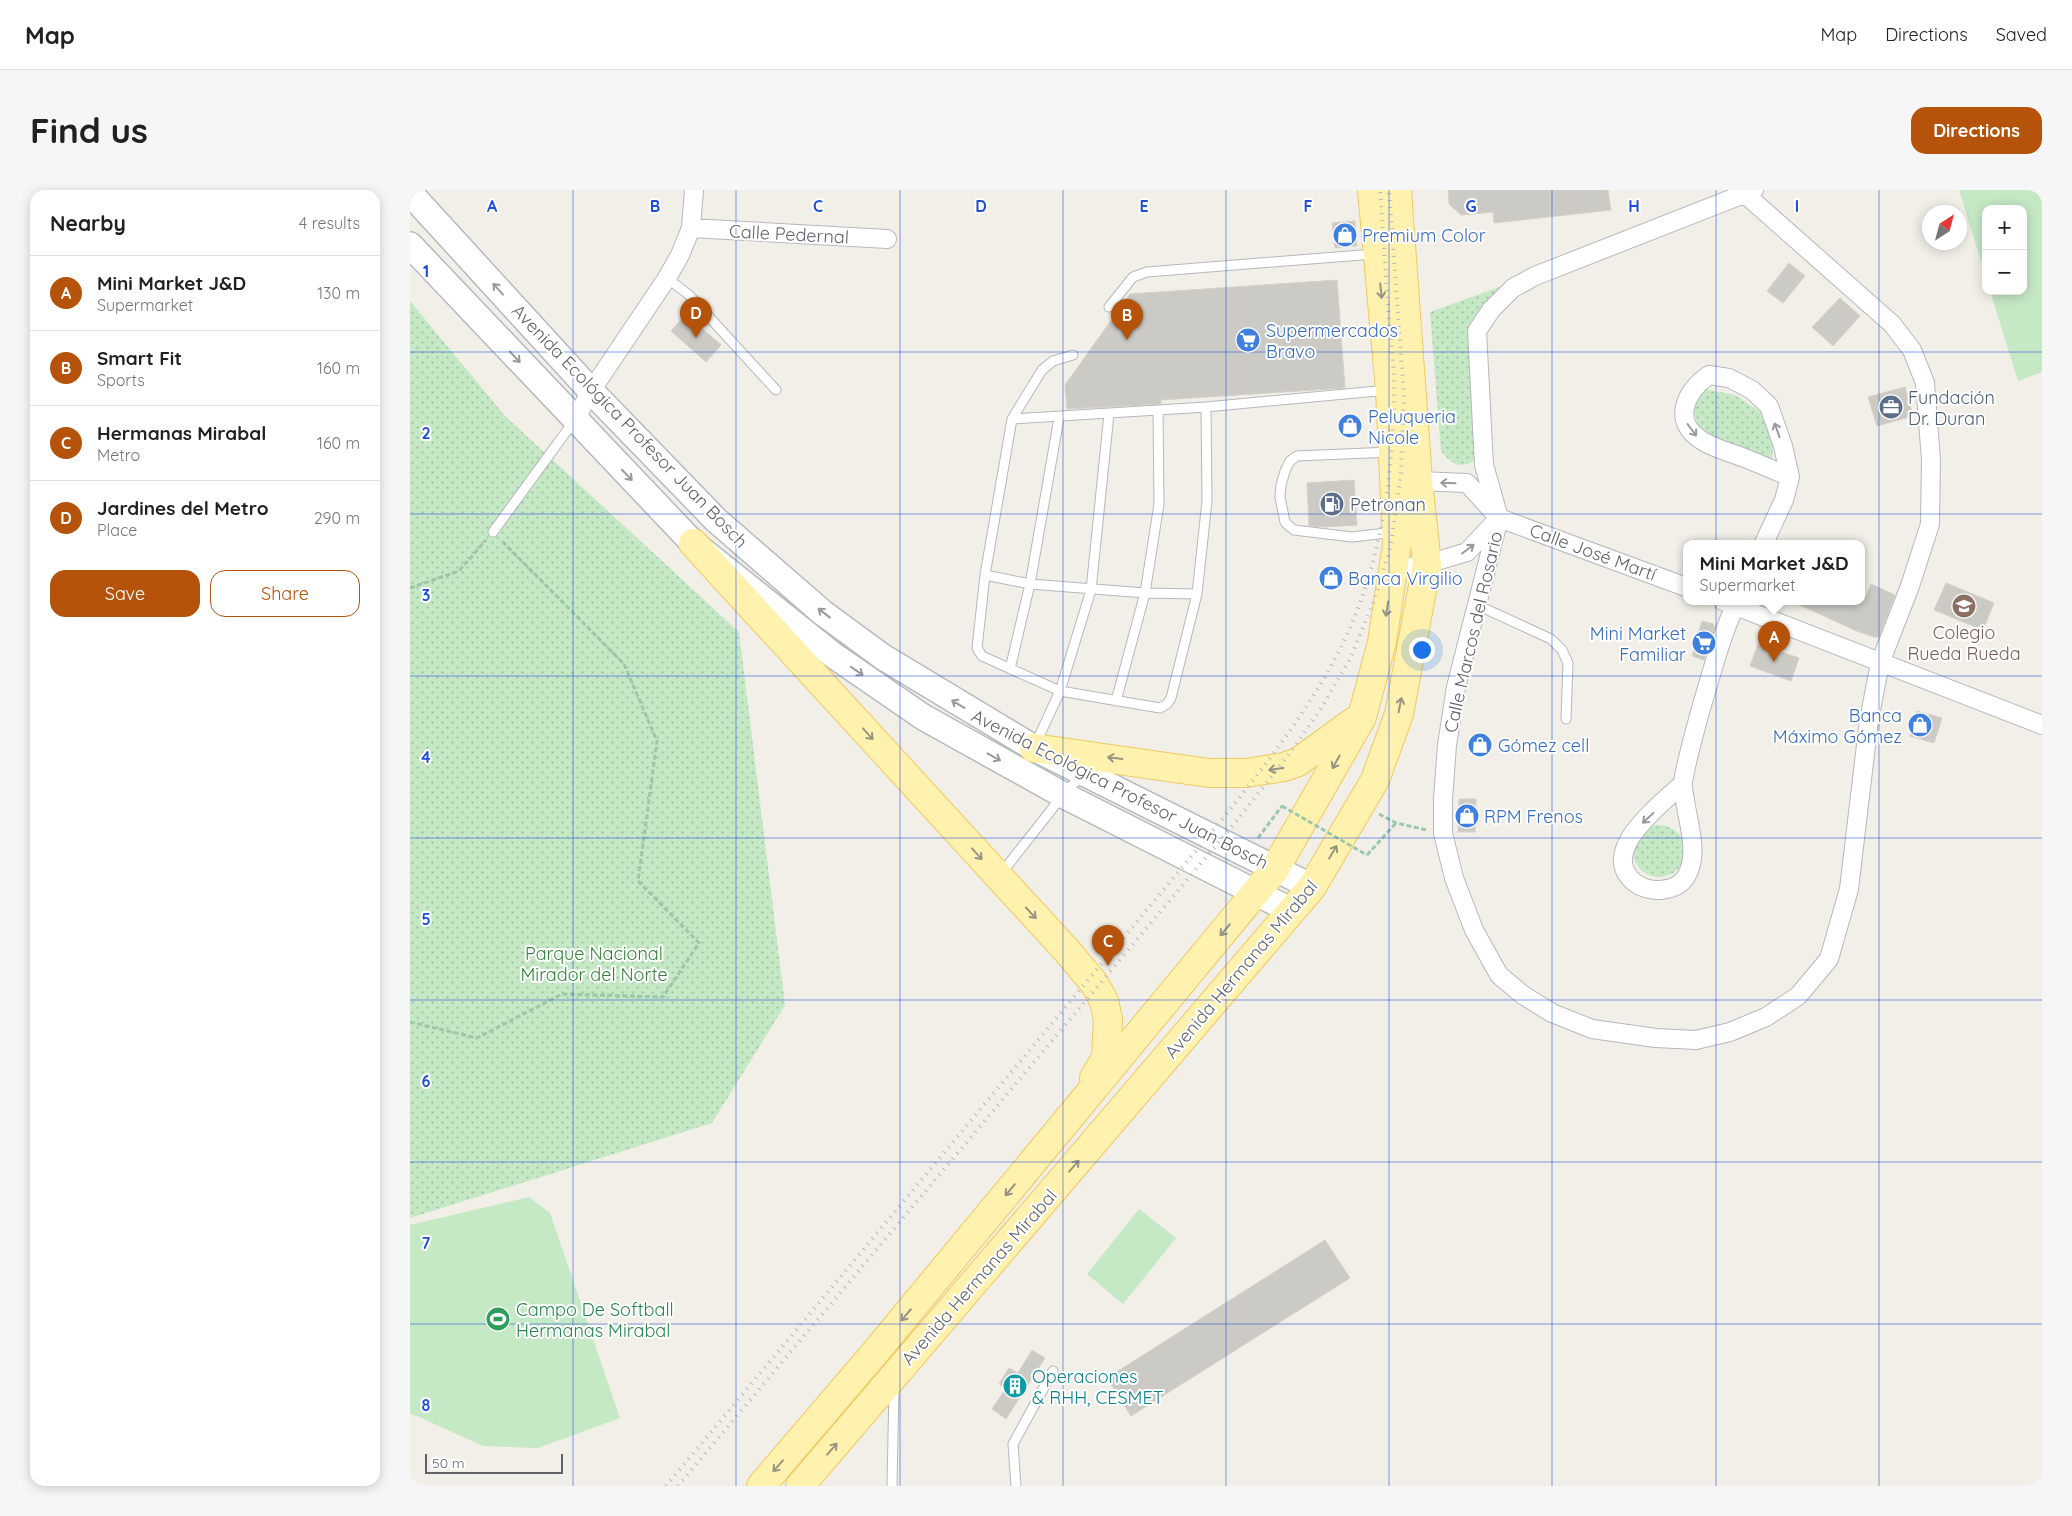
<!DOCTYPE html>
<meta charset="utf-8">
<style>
body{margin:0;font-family:Quicksand,sans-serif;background:#f6f6f6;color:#202124}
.controls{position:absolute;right:15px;top:15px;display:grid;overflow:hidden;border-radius:10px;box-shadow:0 2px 12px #0003}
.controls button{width:45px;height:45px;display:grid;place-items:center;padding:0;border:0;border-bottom:1px solid #e0e0e0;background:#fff;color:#202124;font:25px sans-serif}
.compass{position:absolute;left:1512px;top:15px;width:45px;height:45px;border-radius:50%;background:#fff;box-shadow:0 2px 12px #0003;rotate:36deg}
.scale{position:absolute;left:15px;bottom:12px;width:138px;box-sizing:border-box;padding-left:5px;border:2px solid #5f6368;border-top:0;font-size:14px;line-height:18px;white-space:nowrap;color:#5f6368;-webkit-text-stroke:4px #fff;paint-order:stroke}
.you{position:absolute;left:1011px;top:459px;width:18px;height:18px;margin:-12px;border:4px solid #fff;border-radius:50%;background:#1a73e8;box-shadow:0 0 0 8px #1a73e833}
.badge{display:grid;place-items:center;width:32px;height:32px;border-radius:50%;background:#b45309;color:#fff;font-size:16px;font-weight:700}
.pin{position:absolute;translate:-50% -41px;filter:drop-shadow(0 1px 2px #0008)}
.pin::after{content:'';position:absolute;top:26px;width:18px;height:15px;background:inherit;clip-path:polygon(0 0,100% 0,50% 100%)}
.popup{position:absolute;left:1273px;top:350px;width:182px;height:65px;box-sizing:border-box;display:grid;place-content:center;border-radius:10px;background:#fff;filter:drop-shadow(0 1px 4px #0005);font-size:16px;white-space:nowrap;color:#757577}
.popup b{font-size:19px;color:#202124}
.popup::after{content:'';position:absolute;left:50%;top:100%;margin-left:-10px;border:10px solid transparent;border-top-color:#fff}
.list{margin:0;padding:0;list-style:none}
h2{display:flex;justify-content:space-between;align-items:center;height:65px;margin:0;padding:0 20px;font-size:21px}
h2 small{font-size:16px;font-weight:400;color:#757577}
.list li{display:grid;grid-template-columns:32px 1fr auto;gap:15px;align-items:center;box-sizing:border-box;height:75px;padding:0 20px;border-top:1px solid #e0e0e0}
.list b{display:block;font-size:19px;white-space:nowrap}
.list p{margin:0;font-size:16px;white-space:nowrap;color:#757577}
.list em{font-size:16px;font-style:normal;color:#757577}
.actions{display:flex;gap:10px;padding:15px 20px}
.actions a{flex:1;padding:11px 0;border:1px solid #b45309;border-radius:15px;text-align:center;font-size:18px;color:#b45309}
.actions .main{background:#b45309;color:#fff}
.map{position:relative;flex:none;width:1632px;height:1296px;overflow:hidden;border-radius:15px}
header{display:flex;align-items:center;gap:30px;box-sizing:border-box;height:70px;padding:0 25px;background:#fff;border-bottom:1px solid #e0e0e0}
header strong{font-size:24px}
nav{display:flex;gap:28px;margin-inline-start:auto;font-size:18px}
.intro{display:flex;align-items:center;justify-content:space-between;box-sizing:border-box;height:120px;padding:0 30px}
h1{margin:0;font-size:35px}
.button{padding:12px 22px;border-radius:15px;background:#b45309;color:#fff;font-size:18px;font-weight:700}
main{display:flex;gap:30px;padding:0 30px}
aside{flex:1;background:#fff;border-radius:15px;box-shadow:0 2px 12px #0003}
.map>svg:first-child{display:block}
.green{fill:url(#green-dots)}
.pitch{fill:#c5e8c5}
.building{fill:#cccac5;stroke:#d6d1c6}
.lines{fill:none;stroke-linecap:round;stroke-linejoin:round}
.lane-casing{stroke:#b5b8bc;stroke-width:11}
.street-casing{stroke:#b5b8bc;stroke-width:20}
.secondary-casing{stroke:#b6babf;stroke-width:28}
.primary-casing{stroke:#f2c960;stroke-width:30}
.path{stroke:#9cc7a9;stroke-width:3;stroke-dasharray:5 2.5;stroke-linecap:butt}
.lane{stroke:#fff;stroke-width:9}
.street{stroke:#fff;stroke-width:18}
.secondary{stroke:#fff;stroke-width:25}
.primary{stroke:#fff2af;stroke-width:28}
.rail{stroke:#b6b7b8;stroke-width:4;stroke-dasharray:1 6;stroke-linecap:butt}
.path-bridge{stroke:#9cc7a9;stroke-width:3;stroke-dasharray:5 2.5;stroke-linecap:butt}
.oneway{stroke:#979a9d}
.oneway2{stroke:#979581}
.grid{fill:none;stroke:#1d4ed8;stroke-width:1;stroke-opacity:0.55}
.labels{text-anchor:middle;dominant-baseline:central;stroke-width:4;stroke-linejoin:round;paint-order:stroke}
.street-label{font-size:18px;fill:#5f6368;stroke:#fff}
.shop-label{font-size:18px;fill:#366cbe;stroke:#fff;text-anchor:start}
.service-label{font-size:18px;fill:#4e5e75;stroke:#fff;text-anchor:start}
.education-label{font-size:18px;fill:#785e54;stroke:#fff}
.park-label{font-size:18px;fill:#348238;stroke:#fff}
.leisure-label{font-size:18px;fill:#27864d;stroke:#fff;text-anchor:start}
.culture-label{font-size:18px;fill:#0d838f;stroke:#fff;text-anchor:start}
.grid-label{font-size:16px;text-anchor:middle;font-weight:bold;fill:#1d4ed8;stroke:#fff;stroke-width:4;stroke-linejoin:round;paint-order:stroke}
</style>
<header>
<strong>Map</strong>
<nav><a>Map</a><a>Directions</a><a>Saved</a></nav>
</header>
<div class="intro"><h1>Find us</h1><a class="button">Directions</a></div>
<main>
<aside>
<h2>Nearby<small>4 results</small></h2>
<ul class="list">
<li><span class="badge">A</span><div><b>Mini Market J&amp;D</b><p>Supermarket</p></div><em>130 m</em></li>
<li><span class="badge">B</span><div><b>Smart Fit</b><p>Sports</p></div><em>160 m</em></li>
<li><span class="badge">C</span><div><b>Hermanas Mirabal</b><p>Metro</p></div><em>160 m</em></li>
<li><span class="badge">D</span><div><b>Jardines del Metro</b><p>Place</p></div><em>290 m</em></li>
</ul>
<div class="actions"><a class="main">Save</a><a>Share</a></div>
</aside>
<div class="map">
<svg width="1632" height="1296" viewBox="0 0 1632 1296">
<defs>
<pattern id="green-dots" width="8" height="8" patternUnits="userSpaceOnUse" patternTransform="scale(1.25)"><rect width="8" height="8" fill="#c5e8c5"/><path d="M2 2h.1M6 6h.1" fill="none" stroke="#a3c0a4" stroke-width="1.8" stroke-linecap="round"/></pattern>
</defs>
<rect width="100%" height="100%" fill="#f1efe8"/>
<path class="green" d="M 1098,94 L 1067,131 L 1068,267 C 1053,281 1042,275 1031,261 L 1020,122 Z
M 0,111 L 95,226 L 329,442 L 375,815 L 302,933 L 0,1028 Z
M 1294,199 L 1325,205 L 1352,223 L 1363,253 L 1362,272 L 1289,240 L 1283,217 Z
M1223 661a26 26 0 1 1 52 0a26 26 0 1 1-52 0Z"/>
<path class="pitch" d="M 1549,0 L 1632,0 L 1632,182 L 1608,191 L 1580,101 L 1613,101 L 1613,19 L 1576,19 L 1576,87 Z
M 119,1007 L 140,1023 L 210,1228 L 128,1258 L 73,1256 L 0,1223 L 0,1035 Z
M 729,1019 L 766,1048 L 713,1114 L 677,1084 Z"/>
<path class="building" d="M 1038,0 L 1198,0 L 1201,20 L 1084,33 L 1083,22 L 1051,25 L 1039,14 Z
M 945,31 L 947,56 L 925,58 L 922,33 Z
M 1379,73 L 1395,86 L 1373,113 L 1357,101 Z
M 927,90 L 935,198 L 751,210 L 751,214 L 657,219 L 655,195 L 720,104 Z
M 1430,108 L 1450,126 L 1423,156 L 1402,137 Z
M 276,124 L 311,155 L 296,172 L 261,141 Z
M 1495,197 L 1503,226 L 1467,236 L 1458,207 Z
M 947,226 L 949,245 L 933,247 L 931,227 Z
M 944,290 L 947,335 L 915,337 L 899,336 L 897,293 Z
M 1536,393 L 1584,413 L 1573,440 L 1524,420 Z
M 1461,394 L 1485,405 L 1469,447 L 1464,447 L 1449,442 L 1381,411 L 1454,411 Z
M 1292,431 L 1303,434 L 1305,438 L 1294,470 L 1282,466 Z
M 1348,454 L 1389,468 L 1381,491 L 1340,476 Z
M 1507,521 L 1532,528 L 1524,553 L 1500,546 Z
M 1049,609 L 1066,609 L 1065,642 L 1048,642 Z
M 915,1050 L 940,1088 L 721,1226 L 697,1188 Z
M 622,1160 L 635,1168 L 596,1229 L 582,1219 L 596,1198 L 589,1194 L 599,1178 L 608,1183 Z"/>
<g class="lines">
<defs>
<path id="lane" d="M 257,88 L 279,105 L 366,200
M 699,117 L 723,87 L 737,82 L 964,64
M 699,224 L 681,400 L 650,501 L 750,518 L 757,514 L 761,508 L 787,404
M 602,229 L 632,180 L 643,171 L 663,165
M 981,262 L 887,266 L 880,271 L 875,281 L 871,295 L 870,307 L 875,332 L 878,335 L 884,340 L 942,347 L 985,342
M 83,342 L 164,231
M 575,385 L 620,394 L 649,228
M 1067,415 L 1141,449 L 1152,460 L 1158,473 L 1156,529
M 600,479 L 620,394 L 735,403 L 787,404 L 797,311 L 796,217
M 706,511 L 735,403 L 749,314 L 748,220 L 796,217 L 978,200
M 625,555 L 650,501 L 572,466 L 567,458 L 575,385 L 602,229 L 748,220
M 590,685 L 653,605 L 672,585
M 482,1296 L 484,1196
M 606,1296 L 603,1254 L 643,1181"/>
<path id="street" d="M 281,38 L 477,49
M 165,230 L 181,201 L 257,88 L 270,65 L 281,38 L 284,0
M 1000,294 L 1008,291 L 1057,293 L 1089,328 L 1276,397
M 1089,328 L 1046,497 L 1037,555 L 1033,609 L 1033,643 L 1044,688 L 1064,740 L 1089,785 L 1113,805 L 1142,823 L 1182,839 L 1246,848 L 1286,850 L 1320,842 L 1356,827 L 1388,806 L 1419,769 L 1439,699 L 1459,530 L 1470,473 L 1500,396 L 1520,334 L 1521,270 L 1515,193 L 1502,160 L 1482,134 L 1335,4
M 1089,328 L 1074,275 L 1067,141 L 1081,120 L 1103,98 L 1125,86 L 1344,0
M 1354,353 L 1374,310 L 1380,287 L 1373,256 L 1359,216 L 1342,200 L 1319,188 L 1299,185 C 1276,201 1261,231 1291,250 C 1305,259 1322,263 1337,269 C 1352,275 1366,281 1380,287
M 983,380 L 1017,374 L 1057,362 L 1087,330
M 1313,411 L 1632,535
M 1272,594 C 1252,614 1187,661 1224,692 C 1239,704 1267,703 1277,685 C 1289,663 1278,633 1275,610 C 1274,604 1272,598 1273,592 C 1277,568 1284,545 1290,522 C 1301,485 1311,446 1327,411"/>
<path id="secondary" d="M 0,3 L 181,201 L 306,330 L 413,423 L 473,467 L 624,558 L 902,697
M 0,55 L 283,353 L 423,465 L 513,527 L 653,605 L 882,721"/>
<path id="primary" d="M 283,353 L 658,762 L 684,793 L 694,811 L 698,829 L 696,868 L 684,888
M 624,558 L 799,583 L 836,583 L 874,577 L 888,572 L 946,530
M 351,1296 L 463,1165 L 865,679 L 952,527 L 972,452 L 987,354 L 980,200 L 962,0
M 390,1296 L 902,697 L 965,590 L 989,524 L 1017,374 L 1008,291 L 987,0"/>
</defs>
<use href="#lane" class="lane-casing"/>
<use href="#street" class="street-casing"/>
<use href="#secondary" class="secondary-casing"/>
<use href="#primary" class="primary-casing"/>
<path class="path" d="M 0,398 L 49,381 L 76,350
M 969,624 L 986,633 L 1017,640
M 848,648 L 872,616
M 957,665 L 986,633
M 0,832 L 67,848 L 152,804 L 253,807 L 289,753 L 228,691 L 247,551 L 214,474 L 91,350"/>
<use href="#lane" class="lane"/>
<use href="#street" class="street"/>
<use href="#secondary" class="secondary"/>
<use href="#primary" class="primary"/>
<path class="rail" d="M 256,1296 L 815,626 C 856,574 898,521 929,461 C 971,379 984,284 984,193 C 984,171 981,150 979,129 C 976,86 973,43 970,0
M 268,1296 L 824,634 L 880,563 L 910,520 L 940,469 L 964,411 L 981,355 L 991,283 L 994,205 L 979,0"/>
<path class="path-bridge" d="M 872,616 L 957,665"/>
</g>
<defs><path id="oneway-shaft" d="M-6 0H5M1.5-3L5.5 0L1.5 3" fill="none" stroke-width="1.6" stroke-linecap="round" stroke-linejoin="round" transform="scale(1.25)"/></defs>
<g class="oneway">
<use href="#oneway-shaft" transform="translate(88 99) rotate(-132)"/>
<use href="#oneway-shaft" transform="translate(105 167) rotate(47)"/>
<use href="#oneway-shaft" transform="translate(1282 240) rotate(53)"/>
<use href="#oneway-shaft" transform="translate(1367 240) rotate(-110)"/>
<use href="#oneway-shaft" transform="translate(217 285) rotate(46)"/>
<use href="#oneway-shaft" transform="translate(1038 293) rotate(-178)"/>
<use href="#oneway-shaft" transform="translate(1058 359) rotate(-37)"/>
<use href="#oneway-shaft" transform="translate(414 423) rotate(-142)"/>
<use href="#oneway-shaft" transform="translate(447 481) rotate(35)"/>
<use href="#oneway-shaft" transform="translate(548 514) rotate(-149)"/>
<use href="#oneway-shaft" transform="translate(584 567) rotate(29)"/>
<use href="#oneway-shaft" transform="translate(1238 628) rotate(137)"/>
</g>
<g class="oneway2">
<use href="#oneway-shaft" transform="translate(971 101) rotate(84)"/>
<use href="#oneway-shaft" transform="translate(977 419) rotate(99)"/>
<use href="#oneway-shaft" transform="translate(990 515) rotate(-79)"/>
<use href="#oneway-shaft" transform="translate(458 544) rotate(48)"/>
<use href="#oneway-shaft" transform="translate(705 568) rotate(-173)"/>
<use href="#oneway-shaft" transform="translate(926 572) rotate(119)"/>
<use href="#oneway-shaft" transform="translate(866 579) rotate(172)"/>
<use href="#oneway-shaft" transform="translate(923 662) rotate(-59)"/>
<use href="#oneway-shaft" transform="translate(567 664) rotate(48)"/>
<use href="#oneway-shaft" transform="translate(621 723) rotate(47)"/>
<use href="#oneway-shaft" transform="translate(815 740) rotate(130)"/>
<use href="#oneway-shaft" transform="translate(664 976) rotate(-49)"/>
<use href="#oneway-shaft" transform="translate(600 1000) rotate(130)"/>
<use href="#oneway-shaft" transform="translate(496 1125) rotate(130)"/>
<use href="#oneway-shaft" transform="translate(422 1259) rotate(-49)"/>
<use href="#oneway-shaft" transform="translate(368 1276) rotate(131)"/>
</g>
<path class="grid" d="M 163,0 L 163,1296M 326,0 L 326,1296M 490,0 L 490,1296M 653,0 L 653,1296M 816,0 L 816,1296M 979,0 L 979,1296M 1142,0 L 1142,1296M 1306,0 L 1306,1296M 1469,0 L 1469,1296M 0,162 L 1632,162M 0,324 L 1632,324M 0,486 L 1632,486M 0,648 L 1632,648M 0,810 L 1632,810M 0,972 L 1632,972M 0,1134 L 1632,1134"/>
<defs>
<symbol id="shop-disc" viewBox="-11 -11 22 22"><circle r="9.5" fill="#3f7fe0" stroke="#fff"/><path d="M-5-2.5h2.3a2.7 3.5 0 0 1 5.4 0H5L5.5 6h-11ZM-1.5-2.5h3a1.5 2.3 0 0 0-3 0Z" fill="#fff"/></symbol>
<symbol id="supermarket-disc" viewBox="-11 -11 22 22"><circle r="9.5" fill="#3f7fe0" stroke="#fff"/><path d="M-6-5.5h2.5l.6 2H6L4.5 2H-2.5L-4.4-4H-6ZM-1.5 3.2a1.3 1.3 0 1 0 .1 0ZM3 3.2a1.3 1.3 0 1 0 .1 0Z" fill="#fff"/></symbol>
<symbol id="office-disc" viewBox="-11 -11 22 22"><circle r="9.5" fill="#5c6f8a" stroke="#fff"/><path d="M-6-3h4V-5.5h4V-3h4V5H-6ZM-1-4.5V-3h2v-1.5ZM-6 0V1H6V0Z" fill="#fff"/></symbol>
<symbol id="fuel-disc" viewBox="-11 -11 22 22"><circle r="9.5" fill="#5c6f8a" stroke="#fff"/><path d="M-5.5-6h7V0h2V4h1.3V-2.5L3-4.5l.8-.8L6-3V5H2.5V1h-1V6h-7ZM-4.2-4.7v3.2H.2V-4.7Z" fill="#fff"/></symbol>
<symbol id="school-disc" viewBox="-11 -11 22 22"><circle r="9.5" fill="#8d6e63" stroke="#fff"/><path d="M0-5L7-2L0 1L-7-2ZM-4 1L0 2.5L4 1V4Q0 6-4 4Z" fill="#fff"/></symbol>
<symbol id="stadium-disc" viewBox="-11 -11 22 22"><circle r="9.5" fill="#2e9e5b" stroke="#fff"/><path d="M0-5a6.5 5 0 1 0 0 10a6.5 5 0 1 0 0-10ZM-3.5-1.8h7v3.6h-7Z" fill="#fff"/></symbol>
<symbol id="building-disc" viewBox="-11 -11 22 22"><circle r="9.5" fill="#0f9aa8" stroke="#fff"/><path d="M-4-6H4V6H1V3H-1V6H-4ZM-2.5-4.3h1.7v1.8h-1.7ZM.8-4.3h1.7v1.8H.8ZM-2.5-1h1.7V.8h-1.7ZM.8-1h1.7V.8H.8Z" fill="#fff"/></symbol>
</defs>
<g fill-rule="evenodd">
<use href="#shop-disc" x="921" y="31" width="28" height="28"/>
<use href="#supermarket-disc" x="824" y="136" width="28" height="28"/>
<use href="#office-disc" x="1467" y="203" width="28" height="28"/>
<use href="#shop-disc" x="926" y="222" width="28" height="28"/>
<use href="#fuel-disc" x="908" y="300" width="28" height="28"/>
<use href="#shop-disc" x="907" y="374" width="28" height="28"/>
<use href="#school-disc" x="1540" y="402" width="28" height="28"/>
<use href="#supermarket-disc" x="1280" y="439" width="28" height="28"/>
<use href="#shop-disc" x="1496" y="521" width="28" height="28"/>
<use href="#shop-disc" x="1056" y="541" width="28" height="28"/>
<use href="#shop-disc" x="1043" y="612" width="28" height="28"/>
<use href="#stadium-disc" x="74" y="1115" width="28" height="28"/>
<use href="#building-disc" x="591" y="1182" width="28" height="28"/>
</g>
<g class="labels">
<g class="street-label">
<text transform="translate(379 44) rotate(3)">Calle Pedernal</text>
<text transform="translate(220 236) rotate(46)">Avenida Ecológica Profesor Juan Bosch</text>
<text transform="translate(1183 362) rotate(20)">Calle José Martí</text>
<text transform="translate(1063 442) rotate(-77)">Calle Marcos del Rosario</text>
<text transform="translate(710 599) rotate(27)">Avenida Ecológica Profesor Juan Bosch</text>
<text transform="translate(831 779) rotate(-50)">Avenida Hermanas Mirabal</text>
<text transform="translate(569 1087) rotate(-49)">Avenida Hermanas Mirabal</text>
</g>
<g class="shop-label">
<text x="952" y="45">Premium Color</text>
<text x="856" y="140">Supermercados<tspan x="856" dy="21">Bravo</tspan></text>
<text x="958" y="226">Peluqueria<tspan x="958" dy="21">Nicole</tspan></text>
<text x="938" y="388">Banca Virgilio</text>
<text x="1276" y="443" text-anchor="end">Mini Market<tspan x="1276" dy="21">Familiar</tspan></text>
<text x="1492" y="525" text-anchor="end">Banca<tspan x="1492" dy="21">Máximo Gómez</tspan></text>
<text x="1088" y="555">Gómez cell</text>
<text x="1074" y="626">RPM Frenos</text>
</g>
<g class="service-label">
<text x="1498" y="207">Fundación<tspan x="1498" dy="21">Dr. Duran</tspan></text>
<text x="940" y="314">Petronan</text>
</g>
<g class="education-label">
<text x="1554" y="442">Colegio<tspan x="1554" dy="21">Rueda Rueda</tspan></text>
</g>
<g class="park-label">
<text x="184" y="763">Parque Nacional<tspan x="184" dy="21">Mirador del Norte</tspan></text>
</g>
<g class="leisure-label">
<text x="106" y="1119">Campo De Softball<tspan x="106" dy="21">Hermanas Mirabal</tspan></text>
</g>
<g class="culture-label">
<text x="622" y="1186">Operaciones<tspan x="622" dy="21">&amp; RHH, CESMET</tspan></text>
</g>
</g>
<g class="grid-label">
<text x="82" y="22">A</text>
<text x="245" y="22">B</text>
<text x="408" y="22">C</text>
<text x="571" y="22">D</text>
<text x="734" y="22">E</text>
<text x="898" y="22">F</text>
<text x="1061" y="22">G</text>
<text x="1224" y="22">H</text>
<text x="1387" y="22">I</text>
<text x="16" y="87">1</text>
<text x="16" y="249">2</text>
<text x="16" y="411">3</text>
<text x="16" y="573">4</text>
<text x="16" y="735">5</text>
<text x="16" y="897">6</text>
<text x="16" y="1059">7</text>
<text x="16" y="1221">8</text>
</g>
</svg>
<div class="controls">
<button>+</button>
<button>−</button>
</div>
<svg class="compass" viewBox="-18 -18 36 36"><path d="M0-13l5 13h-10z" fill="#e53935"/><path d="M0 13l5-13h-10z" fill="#757577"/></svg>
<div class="scale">50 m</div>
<div class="you"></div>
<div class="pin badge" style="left:1364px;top:472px">A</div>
<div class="popup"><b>Mini Market J&amp;D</b>Supermarket</div>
<div class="pin badge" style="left:717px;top:150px">B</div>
<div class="pin badge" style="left:698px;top:776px">C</div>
<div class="pin badge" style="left:286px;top:148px">D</div>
</div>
</main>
